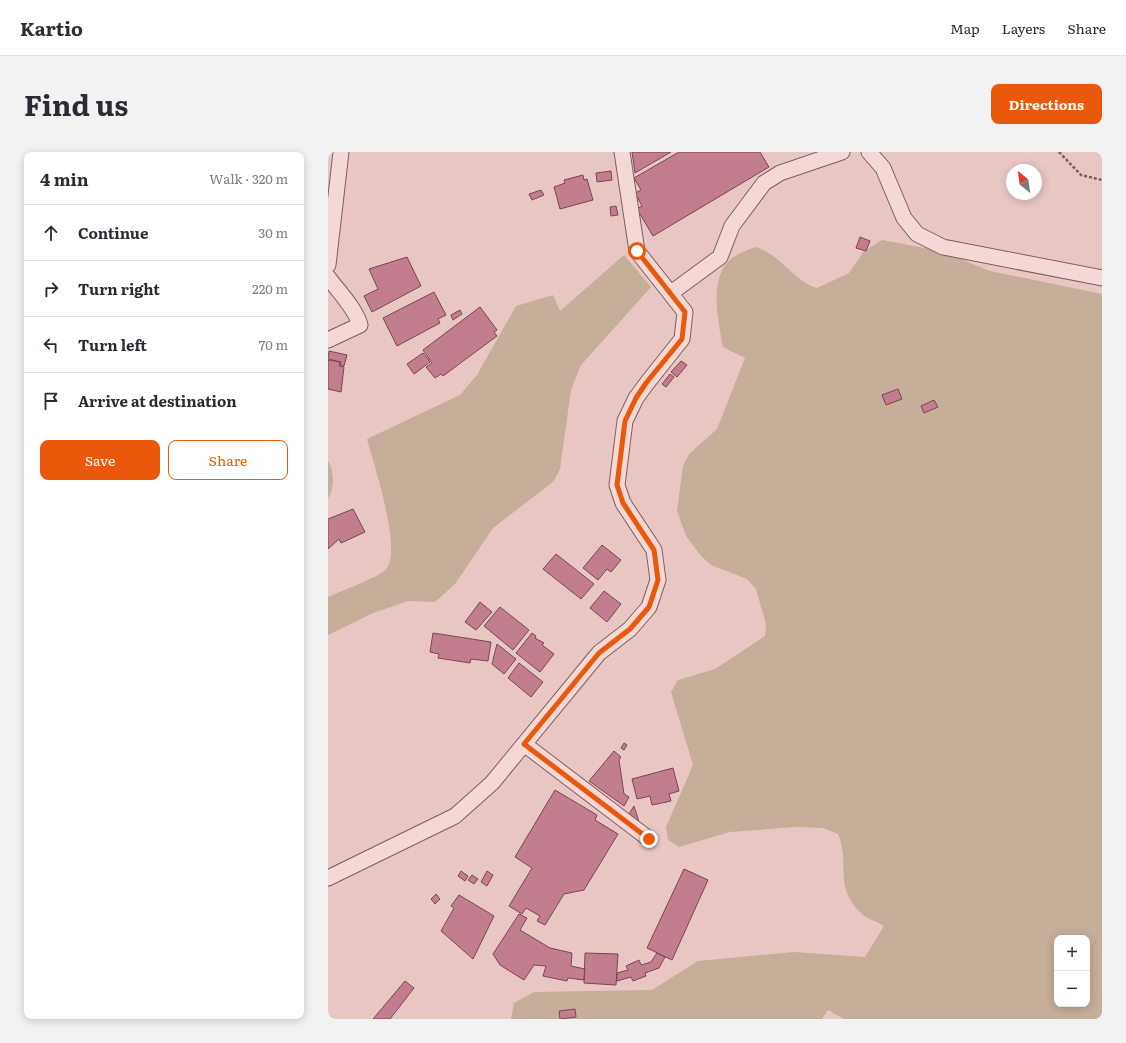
<!DOCTYPE html>
<meta charset="utf-8">
<style>
body{margin:0;font-family:Literata,serif;background:#f2f2f3;color:#2b2b33}
.controls{position:absolute;right:12px;bottom:12px;display:grid;overflow:hidden;border-radius:8px;box-shadow:0 2px 10px #0003}
.controls button{width:36px;height:36px;display:grid;place-items:center;padding:0;border:0;border-bottom:1px solid #e1e1e2;background:#fff;color:#2b2b33;font:20px sans-serif}
.compass{position:absolute;left:678px;top:12px;width:36px;height:36px;border-radius:50%;background:#fff;box-shadow:0 2px 10px #0003;rotate:331deg}
.stop{position:absolute;width:12px;height:12px;margin:-9px;border:3px solid #ea580c;border-radius:50%;background:#fff}
.stop.end{background:#ea580c;border-color:#fff;box-shadow:0 1px 4px #0008}
.list{margin:0;padding:0;list-style:none}
h2{display:flex;justify-content:space-between;align-items:center;height:52px;margin:0;padding:0 16px;font-size:17px}
h2 small{font-size:13px;font-weight:400;color:#7c7c81}
.list li{display:grid;grid-template-columns:26px 1fr auto;gap:12px;align-items:center;box-sizing:border-box;height:56px;padding:0 16px;border-top:1px solid #e1e1e2}
.list b{display:block;font-size:15px;white-space:nowrap}
.list em{font-size:13px;font-style:normal;color:#7c7c81}
.actions{display:flex;gap:8px;padding:12px 16px}
.actions a{flex:1;padding:9px 0;border:1px solid #ea580c;border-radius:8px;text-align:center;font-size:14px;color:#ea580c}
.actions .main{background:#ea580c;color:#fff}
.icon{flex:none;width:22px;height:22px;fill:none;stroke:currentColor;stroke-width:2;stroke-linecap:round;stroke-linejoin:round}
.map{position:relative;flex:none;width:774px;height:867px;overflow:hidden;border-radius:8px}
header{display:flex;align-items:center;gap:24px;box-sizing:border-box;height:56px;padding:0 20px;background:#fff;border-bottom:1px solid #e1e1e2}
header strong{font-size:19px}
nav{display:flex;gap:22px;margin-inline-start:auto;font-size:14px}
.intro{display:flex;align-items:center;justify-content:space-between;box-sizing:border-box;height:96px;padding:0 24px}
h1{margin:0;font-size:28px}
.button{padding:10px 18px;border-radius:8px;background:#ea580c;color:#fff;font-size:14px;font-weight:700}
main{display:flex;gap:24px;padding:0 24px}
aside{flex:1;background:#fff;border-radius:8px;box-shadow:0 2px 10px #0003}
.map>svg:first-child{display:block}
.green{fill:#c5ae9a;fill-rule:evenodd}
.building{fill:#c27e8e;stroke:#7d4553}
.lines{fill:none;stroke-linecap:round;stroke-linejoin:round}
.street-casing{stroke:#815d61;stroke-width:17}
.path{stroke:#815d61;stroke-width:2.5;stroke-dasharray:3 2;stroke-linecap:butt}
.street{stroke:#f4d8d6;stroke-width:15}
.route{stroke:#ea580c;stroke-width:5}
</style>
<header>
<strong>Kartio</strong>
<nav><a>Map</a><a>Layers</a><a>Share</a></nav>
</header>
<div class="intro"><h1>Find us</h1><a class="button">Directions</a></div>
<main>
<aside>
<h2>4 min<small>Walk · 320 m</small></h2>
<ul class="list">
<li><svg class="icon" aria-label="ahead" viewBox="0 0 24 24"><path d="M12 20V5M6 11l6-6 6 6"/></svg><div><b>Continue</b></div><em>30 m</em></li>
<li><svg class="icon" aria-label="right" viewBox="0 0 24 24"><path d="M7 20v-9h11M14 6l5 5-5 5"/></svg><div><b>Turn right</b></div><em>220 m</em></li>
<li><svg class="icon" aria-label="left" viewBox="0 0 24 24"><path d="M17 20v-9H6M10 6l-5 5 5 5"/></svg><div><b>Turn left</b></div><em>70 m</em></li>
<li><svg class="icon" aria-label="arrive" viewBox="0 0 24 24"><path d="M6 21V4h12l-3 4 3 4H6"/></svg><div><b>Arrive at destination</b></div></li>
</ul>
<div class="actions"><a class="main">Save</a><a>Share</a></div>
</aside>
<div class="map">
<svg width="774" height="867" viewBox="0 0 774 867">
<rect width="100%" height="100%" fill="#e8c6c4"/>
<path class="green" d="M 554,88 L 613,99 L 662,119 L 774,142 L 774,867 L 516,867 L 500,858 L 494,867 L 183,867 L 186,851 L 206,840 L 324,838 L 370,809 L 466,800 L 537,805 L 556,774 C 550,770 540,767 534,762 C 504,734 523,712 510,682 L 495,676 L 468,675 L 402,680 L 351,695 L 340,688 L 338,675 L 365,613 L 343,540 L 350,528 L 387,517 L 437,484 L 438,472 L 428,437 L 419,427 L 383,413 L 373,404 L 358,384 L 349,359 L 355,314 L 361,302 L 389,277 L 417,206 L 395,195 C 390,169 380,125 404,106 C 411,101 420,98 427,95 C 454,103 464,128 489,136 L 521,121 L 536,99 ZM 729,786 L 759,786 L 759,852 L 729,852 Z
M 296,103 L 323,135 L 253,213 L 243,238 L 232,317 L 226,329 L 165,376 L 127,432 L 107,450 L 80,449 L 45,461 L 0,483 L 0,445 C 15,438 44,428 56,419 C 77,404 45,310 39,287 L 132,243 L 149,223 L 188,154 L 225,143 L 232,159 Z
M 0,309 C 6,318 7,337 0,346 Z"/>
<path class="building" d="M 304,0 L 343,0 L 307,21 Z
M 351,0 L 432,0 L 441,15 L 325,84 L 309,57 L 314,54 L 307,41 L 313,38 L 306,26 Z
M 283,19 L 284,28 L 269,30 L 268,21 Z
M 255,23 L 256,28 L 259,27 L 265,48 L 232,57 L 226,35 L 237,31 L 236,28 Z
M 213,38 L 216,43 L 204,48 L 201,42 Z
M 288,54 L 290,63 L 283,64 L 282,55 Z
M 532,85 L 542,89 L 538,99 L 528,96 Z
M 79,105 L 93,134 L 44,160 L 36,144 L 50,137 L 41,117 Z
M 106,140 L 118,163 L 110,167 L 112,171 L 69,194 L 55,166 Z
M 152,155 L 169,178 L 166,180 L 169,184 L 115,224 L 113,222 L 107,226 L 98,215 L 104,211 L 95,198 Z
M 132,158 L 134,162 L 125,168 L 123,163 Z
M 1,199 L 19,203 L 16,214 L 12,213 L 13,210 L 0,207 Z
M 95,201 L 102,210 L 86,222 L 79,212 Z
M 0,208 L 12,210 L 11,214 L 16,215 L 13,240 L 0,237 Z
M 353,209 L 359,213 L 349,225 L 343,220 Z
M 342,222 L 346,225 L 338,235 L 334,232 Z
M 570,237 L 574,247 L 558,253 L 554,243 Z
M 606,248 L 610,255 L 596,261 L 593,254 Z
M 25,357 L 37,380 L 13,391 L 11,387 L 0,397 L 0,367 Z
M 274,393 L 293,408 L 283,420 L 279,417 L 270,428 L 255,416 Z
M 228,402 L 266,432 L 253,447 L 215,417 Z
M 276,439 L 293,452 L 279,470 L 262,456 Z
M 152,450 L 164,460 L 148,478 L 137,470 Z
M 172,455 L 201,478 L 185,498 L 156,474 Z
M 105,481 L 163,490 L 160,509 L 143,507 L 142,511 L 110,506 L 111,502 L 102,500 Z
M 204,481 L 208,484 L 207,486 L 216,491 L 214,493 L 226,502 L 212,520 L 188,501 Z
M 169,492 L 188,507 L 176,522 L 164,512 Z
M 191,511 L 215,530 L 203,545 L 180,526 Z
M 296,591 L 299,593 L 296,598 L 293,596 Z
M 286,599 L 293,605 L 291,608 L 296,642 L 301,645 L 296,654 L 261,629 Z
M 345,616 L 351,639 L 341,642 L 343,649 L 324,653 L 322,644 L 309,647 L 304,627 Z
M 227,638 L 269,663 L 267,668 L 290,682 L 256,738 L 236,742 L 217,773 L 209,769 L 212,764 L 198,756 L 194,762 L 181,754 L 204,716 L 187,705 Z
M 306,654 L 311,670 L 301,662 Z
M 356,717 L 380,728 L 344,808 L 319,796 Z
M 133,719 L 140,724 L 137,729 L 130,724 Z
M 159,719 L 165,723 L 159,734 L 153,730 Z
M 144,723 L 150,727 L 146,732 L 140,728 Z
M 108,742 L 112,747 L 107,752 L 103,747 Z
M 131,743 L 166,764 L 145,807 L 113,779 L 126,756 L 123,754 Z
M 191,762 L 199,766 L 192,778 L 222,796 L 244,801 L 243,814 L 257,817 L 256,828 L 240,826 L 239,829 L 215,824 L 218,814 L 206,813 L 196,828 L 172,813 L 165,802 Z
M 257,801 L 290,802 L 288,833 L 256,831 Z
M 329,801 L 337,805 L 331,816 L 317,821 L 318,824 L 305,829 L 303,825 L 289,829 L 289,821 L 300,818 L 298,814 L 311,808 L 313,813 L 323,810 Z
M 77,829 L 86,836 L 62,867 L 45,867 Z
M 247,857 L 248,865 L 232,867 L 231,859 Z"/>
<g class="lines">
<defs>
<path id="street" d="M 541,0 L 555,16 L 576,66 L 589,82 L 615,95 L 774,126
M 0,113 L 13,0
M 0,125 C 10,139 28,157 32,173 L 0,188
M 343,141 L 392,105 L 404,74 L 436,31 L 452,21 L 514,0
M 196,592 L 321,687
M 0,726 L 127,664 L 164,631 L 271,501 L 302,477 L 321,455 L 330,428 L 326,398 L 295,351 L 289,333 L 297,269 L 308,246 L 319,231 L 354,187 L 357,160 L 309,99 L 294,0"/>
</defs>
<use href="#street" class="street-casing"/>
<path class="path" d="M 731,0 L 753,23 L 774,28"/>
<use href="#street" class="street"/>
</g>
<g class="lines">
<path class="route" d="M 309,99 L 357,160 L 354,187 L 318,231 L 308,246 L 297,269 L 289,333 L 295,351 L 326,398 L 330,428 L 321,455 L 302,477 L 271,501 L 196,592 L 321,687"/>
</g>
</svg>
<div class="controls">
<button>+</button>
<button>−</button>
</div>
<svg class="compass" viewBox="-18 -18 36 36"><path d="M0-13l5 13h-10z" fill="#e53935"/><path d="M0 13l5-13h-10z" fill="#7c7c81"/></svg>
<div class="stop" style="left:309px;top:99px"></div>
<div class="stop end" style="left:321px;top:687px"></div>
</div>
</main>
